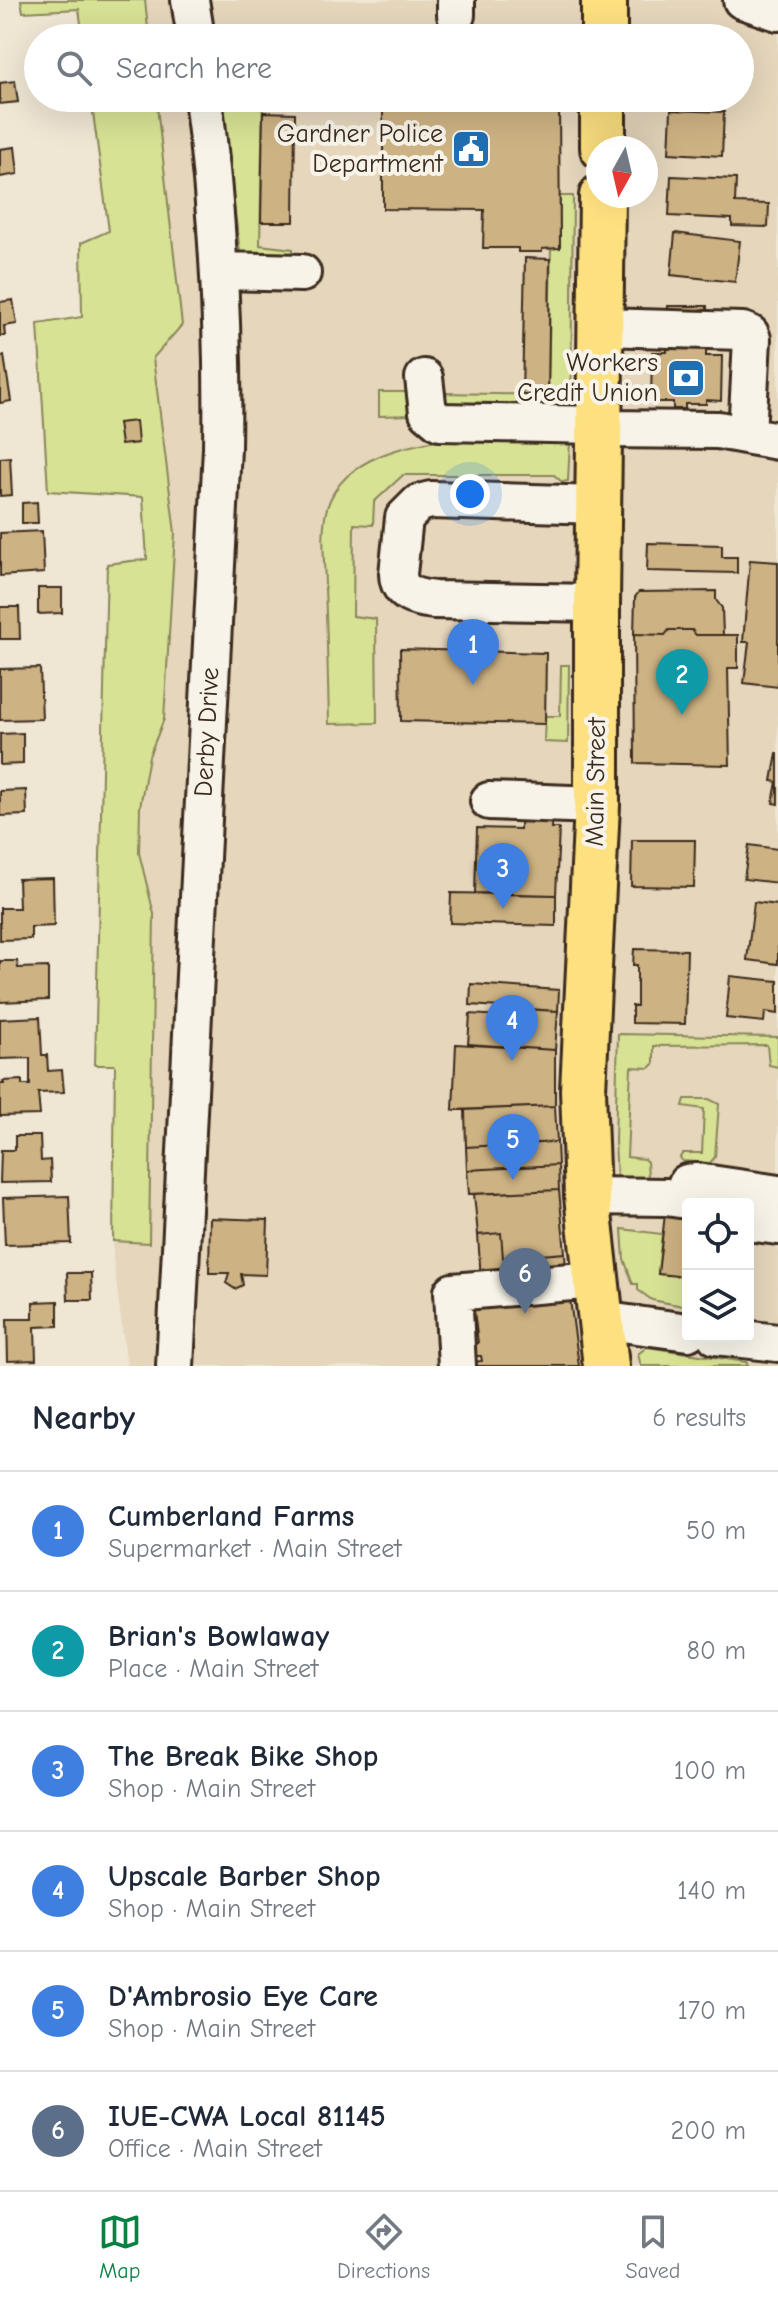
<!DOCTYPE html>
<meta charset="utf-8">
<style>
body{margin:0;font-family:"Comic Neue",sans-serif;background:#f6f6f7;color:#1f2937}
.controls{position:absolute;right:24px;bottom:24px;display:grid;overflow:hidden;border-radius:8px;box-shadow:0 8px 32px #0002}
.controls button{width:72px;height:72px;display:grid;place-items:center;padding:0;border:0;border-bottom:2px solid #e0e1e3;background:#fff;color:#1f2937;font:40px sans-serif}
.compass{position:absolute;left:586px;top:136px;width:72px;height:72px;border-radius:50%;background:#fff;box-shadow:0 8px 32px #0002;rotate:188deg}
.you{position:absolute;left:470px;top:494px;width:28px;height:28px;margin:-20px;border:6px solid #fff;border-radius:50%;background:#1a73e8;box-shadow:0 0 0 12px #1a73e833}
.badge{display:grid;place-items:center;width:52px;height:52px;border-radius:50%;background:#0b8043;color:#fff;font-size:26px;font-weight:700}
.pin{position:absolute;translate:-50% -66px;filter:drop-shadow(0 2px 4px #0008)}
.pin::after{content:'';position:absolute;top:42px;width:28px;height:24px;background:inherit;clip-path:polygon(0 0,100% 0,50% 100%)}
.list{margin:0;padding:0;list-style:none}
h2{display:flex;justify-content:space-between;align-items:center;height:104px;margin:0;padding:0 32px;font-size:34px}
h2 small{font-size:26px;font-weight:400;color:#747a83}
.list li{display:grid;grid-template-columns:52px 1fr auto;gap:24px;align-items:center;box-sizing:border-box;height:120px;padding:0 32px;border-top:2px solid #e0e1e3}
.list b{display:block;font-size:30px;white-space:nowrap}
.list p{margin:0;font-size:26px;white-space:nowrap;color:#747a83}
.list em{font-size:26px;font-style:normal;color:#747a83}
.icon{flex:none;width:44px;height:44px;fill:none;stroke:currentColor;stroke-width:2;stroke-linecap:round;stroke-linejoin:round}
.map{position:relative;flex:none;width:778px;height:1366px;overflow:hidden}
.search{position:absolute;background:#fff;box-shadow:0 8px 32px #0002;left:24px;right:24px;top:24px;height:88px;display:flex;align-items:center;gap:20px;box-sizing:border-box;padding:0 28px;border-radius:44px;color:#747a83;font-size:30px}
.sheet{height:824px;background:#fff}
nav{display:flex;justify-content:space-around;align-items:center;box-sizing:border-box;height:112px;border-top:2px solid #e0e1e3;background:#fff;font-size:22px;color:#747a83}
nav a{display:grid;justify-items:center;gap:4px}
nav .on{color:#0b8043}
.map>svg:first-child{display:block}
.built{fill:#e5d6bc;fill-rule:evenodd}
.green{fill:#d7e295;stroke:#89865a;stroke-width:2}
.building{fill:#cdb283;stroke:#3b2a1e;stroke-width:2}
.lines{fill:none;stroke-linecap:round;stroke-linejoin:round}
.minor-casing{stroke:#3b2a1e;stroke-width:42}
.major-casing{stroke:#3b2a1e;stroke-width:50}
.minor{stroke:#f7f3e8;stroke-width:36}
.major{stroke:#fde080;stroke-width:44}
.labels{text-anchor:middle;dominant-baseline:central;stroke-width:8;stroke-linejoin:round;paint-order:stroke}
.poi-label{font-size:26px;fill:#3b2a1e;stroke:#f7f3e8;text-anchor:end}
.street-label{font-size:26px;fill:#3b2a1e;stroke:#f7f3e8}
</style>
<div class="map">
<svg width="778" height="1366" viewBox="0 0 778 1366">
<rect width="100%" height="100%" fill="#efe6d4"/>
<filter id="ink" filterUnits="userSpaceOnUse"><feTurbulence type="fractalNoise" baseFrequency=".0125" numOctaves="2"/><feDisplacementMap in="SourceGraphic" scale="16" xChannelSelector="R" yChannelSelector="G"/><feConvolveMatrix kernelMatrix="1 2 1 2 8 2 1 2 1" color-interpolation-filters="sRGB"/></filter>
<g filter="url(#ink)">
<path class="built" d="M 21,0 L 778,0 L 778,1366 L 127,1366 L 113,1257 L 115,1065 L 95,1065 L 107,564 L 147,559 L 143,497 L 48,491 L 38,324 L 82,317 L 81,243 L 109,231 L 91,98 L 740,98 L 740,38 L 83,38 L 79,9 L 23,12 ZM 598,148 L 646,148 L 646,196 L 598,196 ZM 688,1204 L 748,1204 L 748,1336 L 688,1336 Z"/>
<path class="green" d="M 21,0 L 145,0 L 149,38 L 83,38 L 79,9 L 23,12 Z
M 91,98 L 156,98 L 182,325 L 153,358 L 175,533 L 164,719 L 149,756 L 140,807 L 139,853 L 154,914 L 149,1243 L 113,1241 L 115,1065 L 95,1065 L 107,564 L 147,559 L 143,497 L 48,491 L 38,324 L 82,317 L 81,243 L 109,231 Z
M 220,98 L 263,98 L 260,245 L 293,249 L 293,255 L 245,255 L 240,252 Z
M 560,196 L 573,196 L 571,407 L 445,406 L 443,397 L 446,393 L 548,395 L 551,248 L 560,248 Z
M 379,392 L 405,392 L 410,398 L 412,415 L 379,416 Z
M 460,438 L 570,440 L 568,481 L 562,482 L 554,475 L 403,475 L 374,502 L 373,525 L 354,524 L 353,616 L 376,619 L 377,723 L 329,724 C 328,678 327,633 325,588 C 325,563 320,533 327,508 C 343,455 413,443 460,438 Z
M 561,665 L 569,665 L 568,743 L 544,742 L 545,716 L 560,716 Z
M 618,1034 L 778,1037 L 778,1067 L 769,1065 L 767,1045 L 654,1046 L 654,1064 L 650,1068 L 631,1067 L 627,1157 L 644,1159 L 647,1162 L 648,1177 L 643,1180 L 617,1180 L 615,1140 Z
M 685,1099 L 709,1099 L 719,1104 L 715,1157 L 710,1163 L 682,1161 L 680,1157 L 683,1153 L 702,1153 L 704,1109 L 683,1106 Z
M 622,1229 L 662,1234 L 658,1273 L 688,1277 L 688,1307 L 652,1300 L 638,1290 L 638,1284 L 633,1284 L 624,1259 Z
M 647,1347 L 746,1362 L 748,1366 L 641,1366 L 638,1354 Z"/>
<path class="building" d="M 15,81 L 18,102 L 0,104 L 0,83 Z
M 383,98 L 564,98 L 559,102 L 560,248 L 542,249 L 542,252 L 518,252 L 518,248 L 483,248 L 484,210 L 383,209 Z
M 671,110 L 724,112 L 722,156 L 669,153 Z
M 263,112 L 295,113 L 294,222 L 261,222 Z
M 15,147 L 18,174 L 0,177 L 0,149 Z
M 671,176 L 736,179 L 735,203 L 769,204 L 768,227 L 732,226 L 732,219 L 669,216 Z
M 675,233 L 740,241 L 735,282 L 671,275 Z
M 525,258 L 550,259 L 548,395 L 522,395 Z
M 13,300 L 17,324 L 4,326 L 5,336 L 0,336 L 0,302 Z
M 668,306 L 707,306 L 706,356 L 722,356 L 721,401 L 706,400 L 706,404 L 685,404 L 685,409 L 673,409 L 673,402 L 651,402 L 652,352 L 667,352 Z
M 4,356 L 11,401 L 0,403 L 0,357 Z
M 136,421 L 138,443 L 121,445 L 118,423 Z
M 10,457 L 12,495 L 0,496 L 0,458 Z
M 37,502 L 38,523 L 22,523 L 22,503 Z
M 42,531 L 44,573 L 0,576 L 0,533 Z
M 648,543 L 722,545 L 722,557 L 737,557 L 737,573 L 647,571 Z
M 750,560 L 778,562 L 778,687 L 744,683 L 749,642 L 743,642 Z
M 38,588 L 62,588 L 62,613 L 38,614 Z
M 716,591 L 716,600 L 722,608 L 723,635 L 696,635 L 692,630 L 669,630 L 665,635 L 634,634 L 635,597 L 639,592 Z
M 0,607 L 19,607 L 20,639 L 0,639 Z
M 669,630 L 692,630 L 696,635 L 738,635 L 738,668 L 728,668 L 730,765 L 635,763 L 634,634 L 665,635 Z
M 400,649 L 546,653 L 545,724 L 401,721 Z
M 40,668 L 42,719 L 0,720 L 0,669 Z
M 23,733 L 23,764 L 0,765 L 0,734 Z
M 777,753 L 778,753 L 778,804 L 773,803 L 777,782 L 772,781 Z
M 26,790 L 27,815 L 0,816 L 0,791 Z
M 521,809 L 552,810 L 551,828 L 559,828 L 556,895 L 475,893 L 477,828 L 520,829 Z
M 632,840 L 695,840 L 694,887 L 631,886 Z
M 749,845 L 778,849 L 778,883 L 744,879 Z
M 53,878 L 54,926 L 31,927 L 31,939 L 0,940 L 0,908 L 19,908 L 18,879 Z
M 451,893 L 556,895 L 556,926 L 450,923 Z
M 754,902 L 778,905 L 778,964 L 747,960 Z
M 634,949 L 687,950 L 685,1024 L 632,1023 L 632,1006 L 637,1006 L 637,965 L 633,965 Z
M 0,961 L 17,961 L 18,968 L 48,967 L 48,1000 L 0,1002 Z
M 730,976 L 778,981 L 778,1014 L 765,1012 L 764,1022 L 726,1018 Z
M 471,984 L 559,990 L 558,1011 L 470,1005 Z
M 503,1008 L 558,1011 L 555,1050 L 468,1044 L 470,1014 L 502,1016 Z
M 40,1017 L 42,1055 L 47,1055 L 48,1071 L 62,1070 L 64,1092 L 38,1093 L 40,1115 L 0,1116 L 0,1084 L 4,1084 L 3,1081 L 22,1080 L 22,1085 L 30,1085 L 30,1058 L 0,1059 L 0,1019 Z
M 456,1044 L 555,1050 L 555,1106 L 453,1110 Z
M 555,1106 L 557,1142 L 466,1147 L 465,1110 Z
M 15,1136 L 40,1136 L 41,1161 L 50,1160 L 51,1182 L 0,1183 L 1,1150 L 15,1150 Z
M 557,1142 L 558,1165 L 467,1170 L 466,1147 Z
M 558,1165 L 559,1190 L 469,1194 L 467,1170 Z
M 559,1190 L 565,1253 L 503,1258 L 501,1233 L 478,1235 L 474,1194 Z
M 69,1196 L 71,1243 L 5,1245 L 3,1198 Z
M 665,1214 L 688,1217 L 688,1277 L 658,1274 Z
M 210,1218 L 268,1220 L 266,1275 L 241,1274 L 243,1285 L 235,1289 L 226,1283 L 229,1273 L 209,1273 Z
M 501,1233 L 503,1258 L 565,1253 L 566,1274 L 481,1280 L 478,1235 Z
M 67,1273 L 91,1273 L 92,1300 L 68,1300 Z
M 569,1292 L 579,1366 L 473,1366 L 473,1362 L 482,1361 L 481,1356 L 475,1356 L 473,1344 L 478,1343 L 473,1303 Z
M 58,1301 L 58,1326 L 35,1327 L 36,1360 L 8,1361 L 7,1319 L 33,1319 L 33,1302 Z"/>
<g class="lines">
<defs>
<path id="minor" d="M 190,0 L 196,38
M 742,0 L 778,12
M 456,15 L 456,0
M 220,271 L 302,273
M 601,327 L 743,331 L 750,334 L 752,339 L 747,434
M 424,378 L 428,412 L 440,422 L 600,425
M 600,429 L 718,430 L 778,441
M 597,603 L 434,600 C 416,598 399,595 398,574 L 404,518 L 419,503 L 431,500 L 599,505
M 489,801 L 597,805
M 687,1183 L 697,1182 L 778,1194
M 587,1196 L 666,1197 L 715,1204
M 748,1222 L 778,1226
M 600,1320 L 688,1332
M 716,1336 L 778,1343
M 175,1366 L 222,448 C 224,331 218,215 203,98
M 457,1366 L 453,1292 L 595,1280"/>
<path id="major" d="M 604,38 L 604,0
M 603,148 L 603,98
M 602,196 L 597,603 L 597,805 L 583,1090 L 587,1196 L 606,1366"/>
</defs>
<use href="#minor" class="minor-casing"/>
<use href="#major" class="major-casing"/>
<use href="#minor" class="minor"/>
<use href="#major" class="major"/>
</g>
</g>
<defs>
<symbol id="civic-square" viewBox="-11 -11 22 22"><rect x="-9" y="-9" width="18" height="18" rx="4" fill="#1f6fb2" stroke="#f7f3e8"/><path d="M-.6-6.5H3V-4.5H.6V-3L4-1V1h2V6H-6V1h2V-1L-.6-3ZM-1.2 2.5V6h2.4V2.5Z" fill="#fff"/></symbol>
<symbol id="bank-square" viewBox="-11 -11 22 22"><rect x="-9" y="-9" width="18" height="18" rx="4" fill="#1f6fb2" stroke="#f7f3e8"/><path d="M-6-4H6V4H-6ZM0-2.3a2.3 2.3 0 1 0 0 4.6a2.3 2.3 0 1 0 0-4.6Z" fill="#fff"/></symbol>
</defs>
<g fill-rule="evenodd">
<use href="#civic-square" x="449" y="127" width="44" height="44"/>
<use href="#bank-square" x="664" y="356" width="44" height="44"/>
</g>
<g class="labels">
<g class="poi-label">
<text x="443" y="134">Gardner Police<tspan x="443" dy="30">Department</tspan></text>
<text x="658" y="363">Workers<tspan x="658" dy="30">Credit Union</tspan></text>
</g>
<g class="street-label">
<text transform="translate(207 732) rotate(-87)">Derby Drive</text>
<text transform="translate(596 782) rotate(-89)">Main Street</text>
</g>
</g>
</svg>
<div class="controls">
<button><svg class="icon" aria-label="locate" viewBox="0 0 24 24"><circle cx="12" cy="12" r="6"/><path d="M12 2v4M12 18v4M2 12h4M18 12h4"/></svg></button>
<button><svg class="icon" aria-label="layers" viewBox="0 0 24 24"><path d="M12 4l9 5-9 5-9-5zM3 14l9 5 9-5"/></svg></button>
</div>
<svg class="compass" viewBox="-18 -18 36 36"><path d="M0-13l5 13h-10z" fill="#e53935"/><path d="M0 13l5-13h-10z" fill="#747a83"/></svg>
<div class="you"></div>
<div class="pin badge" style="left:473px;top:685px;background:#3f7fe0">1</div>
<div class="pin badge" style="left:682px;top:715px;background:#0f9aa8">2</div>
<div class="pin badge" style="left:503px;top:909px;background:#3f7fe0">3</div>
<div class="pin badge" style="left:512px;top:1061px;background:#3f7fe0">4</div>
<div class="pin badge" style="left:513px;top:1180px;background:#3f7fe0">5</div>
<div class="pin badge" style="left:525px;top:1314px;background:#5c6f8a">6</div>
<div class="search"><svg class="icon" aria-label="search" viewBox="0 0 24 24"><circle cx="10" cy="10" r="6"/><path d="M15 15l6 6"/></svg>Search here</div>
</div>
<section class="sheet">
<h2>Nearby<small>6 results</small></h2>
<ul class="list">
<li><span class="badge" style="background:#3f7fe0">1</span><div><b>Cumberland Farms</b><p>Supermarket · Main Street</p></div><em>50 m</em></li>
<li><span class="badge" style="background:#0f9aa8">2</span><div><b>Brian's Bowlaway</b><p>Place · Main Street</p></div><em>80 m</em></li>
<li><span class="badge" style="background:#3f7fe0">3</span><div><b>The Break Bike Shop</b><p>Shop · Main Street</p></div><em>100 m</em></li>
<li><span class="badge" style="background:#3f7fe0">4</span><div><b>Upscale Barber Shop</b><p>Shop · Main Street</p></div><em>140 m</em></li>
<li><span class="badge" style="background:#3f7fe0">5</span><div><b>D'Ambrosio Eye Care</b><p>Shop · Main Street</p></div><em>170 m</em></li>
<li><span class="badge" style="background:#5c6f8a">6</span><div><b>IUE-CWA Local 81145</b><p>Office · Main Street</p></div><em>200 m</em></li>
</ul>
</section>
<nav>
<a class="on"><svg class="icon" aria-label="map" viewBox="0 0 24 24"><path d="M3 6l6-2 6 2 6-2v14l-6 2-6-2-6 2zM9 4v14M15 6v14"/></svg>Map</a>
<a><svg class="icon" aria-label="directions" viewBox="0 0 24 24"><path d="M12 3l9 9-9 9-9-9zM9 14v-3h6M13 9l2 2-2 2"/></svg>Directions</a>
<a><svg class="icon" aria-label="saved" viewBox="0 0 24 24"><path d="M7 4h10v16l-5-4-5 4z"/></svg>Saved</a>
</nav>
